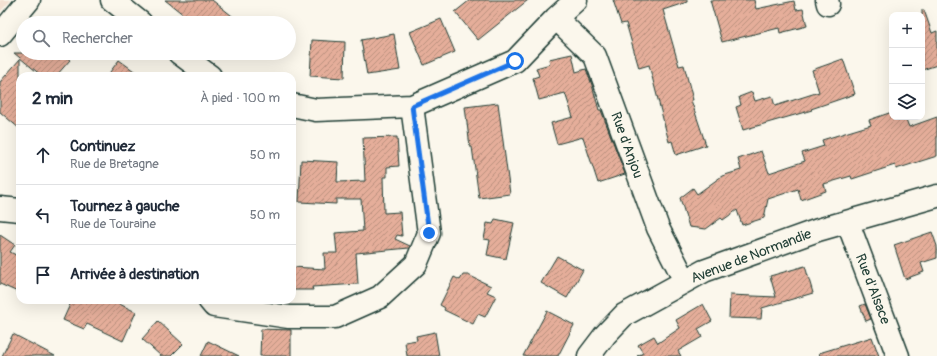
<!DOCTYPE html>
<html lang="fr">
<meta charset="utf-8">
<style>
body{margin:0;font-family:Pangolin,sans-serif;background:#f2f2f3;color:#1f2937}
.controls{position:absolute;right:12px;top:12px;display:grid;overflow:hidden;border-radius:8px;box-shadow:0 4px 16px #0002}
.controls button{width:36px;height:36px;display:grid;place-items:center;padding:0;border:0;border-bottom:1px solid #e0e1e3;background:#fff;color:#1f2937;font:20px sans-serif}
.stop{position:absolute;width:12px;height:12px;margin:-9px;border:3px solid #1a73e8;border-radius:50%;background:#fff}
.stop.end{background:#1a73e8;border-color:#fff;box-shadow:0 1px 4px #0008}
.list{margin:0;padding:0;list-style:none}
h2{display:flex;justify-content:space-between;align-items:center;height:52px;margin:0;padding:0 16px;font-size:17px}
h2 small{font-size:13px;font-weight:400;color:#747a83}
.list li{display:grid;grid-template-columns:26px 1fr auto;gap:12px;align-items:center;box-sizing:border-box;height:60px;padding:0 16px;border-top:1px solid #e0e1e3}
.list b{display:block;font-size:15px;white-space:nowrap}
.list p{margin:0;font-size:13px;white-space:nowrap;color:#747a83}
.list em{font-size:13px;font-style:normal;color:#747a83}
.icon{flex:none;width:22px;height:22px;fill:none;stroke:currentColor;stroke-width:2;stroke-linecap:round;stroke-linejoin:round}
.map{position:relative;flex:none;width:937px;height:356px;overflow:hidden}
.search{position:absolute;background:#fff;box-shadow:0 4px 16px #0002;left:16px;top:16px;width:280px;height:44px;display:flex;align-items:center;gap:10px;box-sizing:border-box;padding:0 14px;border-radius:22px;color:#747a83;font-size:15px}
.panel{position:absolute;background:#fff;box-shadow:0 4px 16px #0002;left:16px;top:72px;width:280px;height:232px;border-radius:12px}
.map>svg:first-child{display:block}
.built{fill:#f4e1d3}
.building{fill:url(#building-hatch);stroke:#1f3d34}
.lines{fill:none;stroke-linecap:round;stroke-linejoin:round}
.minor-casing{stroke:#1f3d34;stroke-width:25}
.minor{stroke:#fbf7ec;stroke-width:22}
.route{stroke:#1a73e8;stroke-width:5}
.labels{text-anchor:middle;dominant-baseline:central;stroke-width:3.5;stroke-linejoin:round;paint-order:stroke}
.street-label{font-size:14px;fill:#1f3d34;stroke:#fbf7ec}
</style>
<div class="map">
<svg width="937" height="356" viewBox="0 0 937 356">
<defs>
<pattern id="building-hatch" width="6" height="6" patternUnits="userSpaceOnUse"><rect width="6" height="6" fill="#e5ae9a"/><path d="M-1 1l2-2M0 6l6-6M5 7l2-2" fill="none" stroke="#b98f7e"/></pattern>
</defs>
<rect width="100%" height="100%" fill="#fbf7ec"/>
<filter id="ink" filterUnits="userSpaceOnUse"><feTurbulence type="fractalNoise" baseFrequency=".025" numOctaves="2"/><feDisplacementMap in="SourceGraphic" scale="8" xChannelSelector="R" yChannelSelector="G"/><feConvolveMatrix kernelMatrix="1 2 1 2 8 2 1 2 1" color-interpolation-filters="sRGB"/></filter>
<g filter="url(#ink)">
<path class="built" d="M 0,0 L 11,0 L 0,12 Z"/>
<path class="building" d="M 165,0 L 212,0 L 241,23 L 194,23 Z
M 470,0 L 528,0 L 478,40 L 455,12 Z
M 613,0 L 687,0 L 687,2 L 663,10 L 679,66 L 684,65 L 693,100 L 691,100 L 706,145 L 676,155 L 672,141 L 669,142 L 649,65 L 639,68 L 626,23 L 621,24 Z
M 710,0 L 754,0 L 756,9 L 794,1 L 796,10 L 803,9 L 807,26 L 780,33 L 779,28 L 722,42 Z
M 922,10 L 924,10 L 932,33 L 937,31 L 937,65 L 922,70 Z
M 441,19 L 455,52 L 424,65 L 410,32 Z
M 394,34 L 400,70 L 367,75 L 361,40 Z
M 312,40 L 345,42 L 344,78 L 310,76 Z
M 14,53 L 61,53 L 70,60 L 56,76 L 42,76 Z
M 572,54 L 576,72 L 586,69 L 592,85 L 599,110 L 601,110 L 625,174 L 598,183 L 583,137 L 557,144 L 551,123 L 573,117 L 565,93 L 539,100 L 533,78 L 539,76 L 536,68 L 550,64 L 549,59 Z
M 20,59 L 20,129 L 0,112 L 0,82 Z
M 843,59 L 855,94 L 811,109 L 812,110 L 743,130 L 736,107 L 741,105 L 739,97 L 752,92 L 755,101 L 772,96 L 775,106 L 819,92 L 812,70 Z
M 119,60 L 141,76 L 107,76 Z
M 498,103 L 510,194 L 479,198 L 472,147 L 470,147 L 465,107 Z
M 892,112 L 892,117 L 905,117 L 909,127 L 937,117 L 937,156 L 896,169 L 895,165 L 852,179 L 851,176 L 824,184 L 826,191 L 801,200 L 798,189 L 768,199 L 764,218 L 742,225 L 737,210 L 723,220 L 721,218 L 706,229 L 689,227 L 680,198 L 693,188 L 697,194 L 722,176 L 741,170 L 738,159 L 761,151 L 769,173 L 805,161 L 802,153 L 824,146 L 822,140 L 871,125 L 869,120 Z
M 397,137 L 399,166 L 387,167 L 387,177 L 383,177 L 384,213 L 400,212 L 402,236 L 397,235 L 395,239 L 410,246 L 409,248 L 356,253 L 358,284 L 312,287 L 313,290 L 292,290 L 292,267 L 325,269 L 324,253 L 337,253 L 335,233 L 363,231 L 361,199 L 336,199 L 336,204 L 299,202 L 301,160 L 338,162 L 337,182 L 365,181 L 363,138 Z
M 495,219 L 514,223 L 506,259 L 487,255 L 490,240 L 484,239 L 487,223 L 493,224 Z
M 932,232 L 937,246 L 937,258 L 921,263 L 924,272 L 905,279 L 894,245 Z
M 0,235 L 15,245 L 10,252 L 20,257 L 20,293 L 0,284 Z
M 557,256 L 583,270 L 567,298 L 541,283 Z
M 805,266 L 813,293 L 762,308 L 761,319 L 729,318 L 730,295 L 776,297 L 770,276 Z
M 463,275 L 468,275 L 491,286 L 487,292 L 496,296 L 485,317 L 478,314 L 473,324 L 444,310 L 445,308 L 440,305 L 454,277 L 460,280 Z
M 72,300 L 111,300 L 136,312 L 123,341 L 87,324 L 84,329 L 63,320 Z
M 703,304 L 712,321 L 698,329 L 702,337 L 678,351 L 681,356 L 637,356 L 643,353 L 638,345 L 654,336 L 658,343 L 680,328 L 676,320 Z
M 865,304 L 871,319 L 866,321 L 860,306 Z
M 547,311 L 574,325 L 558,356 L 523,356 Z
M 158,321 L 183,344 L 171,356 L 161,356 L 142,339 Z
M 261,329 L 291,330 L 291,356 L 260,356 Z
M 435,332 L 439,356 L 407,356 L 405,342 L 417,340 L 416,336 Z
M 13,334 L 55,356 L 2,356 Z
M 872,337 L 879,356 L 820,356 L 819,353 Z
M 208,341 L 239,356 L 201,356 Z"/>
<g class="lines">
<defs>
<path id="minor" d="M 112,0 L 141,23
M 827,0 L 828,4
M 556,18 L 595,56 L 658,228 L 685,281
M 0,35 L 29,0
M 179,53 L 210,76
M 292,105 L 316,110 L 412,106 L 515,61 L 556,18 L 576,0
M 0,208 L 20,210
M 848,223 L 898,356
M 209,300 L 214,306 L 289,317 L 335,317 L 380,297 L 416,264 L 429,233 L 412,106
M 589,356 L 605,335 L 624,315 L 704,271 L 818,230 L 937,196"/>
</defs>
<use href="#minor" class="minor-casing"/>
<use href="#minor" class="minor"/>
</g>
</g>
<g class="lines" filter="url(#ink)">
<path class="route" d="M 429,233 L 412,106 L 515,61"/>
</g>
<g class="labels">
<g class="street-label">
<text transform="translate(627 145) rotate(70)">Rue d'Anjou</text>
<text transform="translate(751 256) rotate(-21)">Avenue de Normandie</text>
<text transform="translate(873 289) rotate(69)">Rue d'Alsace</text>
</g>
</g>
</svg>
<div class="controls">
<button>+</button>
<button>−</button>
<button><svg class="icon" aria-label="layers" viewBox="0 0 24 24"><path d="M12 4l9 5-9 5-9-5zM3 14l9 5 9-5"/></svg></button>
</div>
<div class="stop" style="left:515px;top:61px"></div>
<div class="stop end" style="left:429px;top:233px"></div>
<div class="search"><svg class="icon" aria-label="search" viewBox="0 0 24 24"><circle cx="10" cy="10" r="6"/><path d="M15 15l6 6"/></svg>Rechercher</div>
<section class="panel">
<h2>2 min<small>À pied · 100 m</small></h2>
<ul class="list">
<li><svg class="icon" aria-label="ahead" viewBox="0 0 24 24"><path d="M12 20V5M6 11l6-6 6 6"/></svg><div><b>Continuez</b><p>Rue de Bretagne</p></div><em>50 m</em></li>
<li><svg class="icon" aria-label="left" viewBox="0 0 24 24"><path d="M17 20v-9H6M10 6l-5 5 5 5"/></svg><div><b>Tournez à gauche</b><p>Rue de Touraine</p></div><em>50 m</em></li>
<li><svg class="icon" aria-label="arrive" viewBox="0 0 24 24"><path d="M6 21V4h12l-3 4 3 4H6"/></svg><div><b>Arrivée à destination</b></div></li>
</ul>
</section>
</div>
